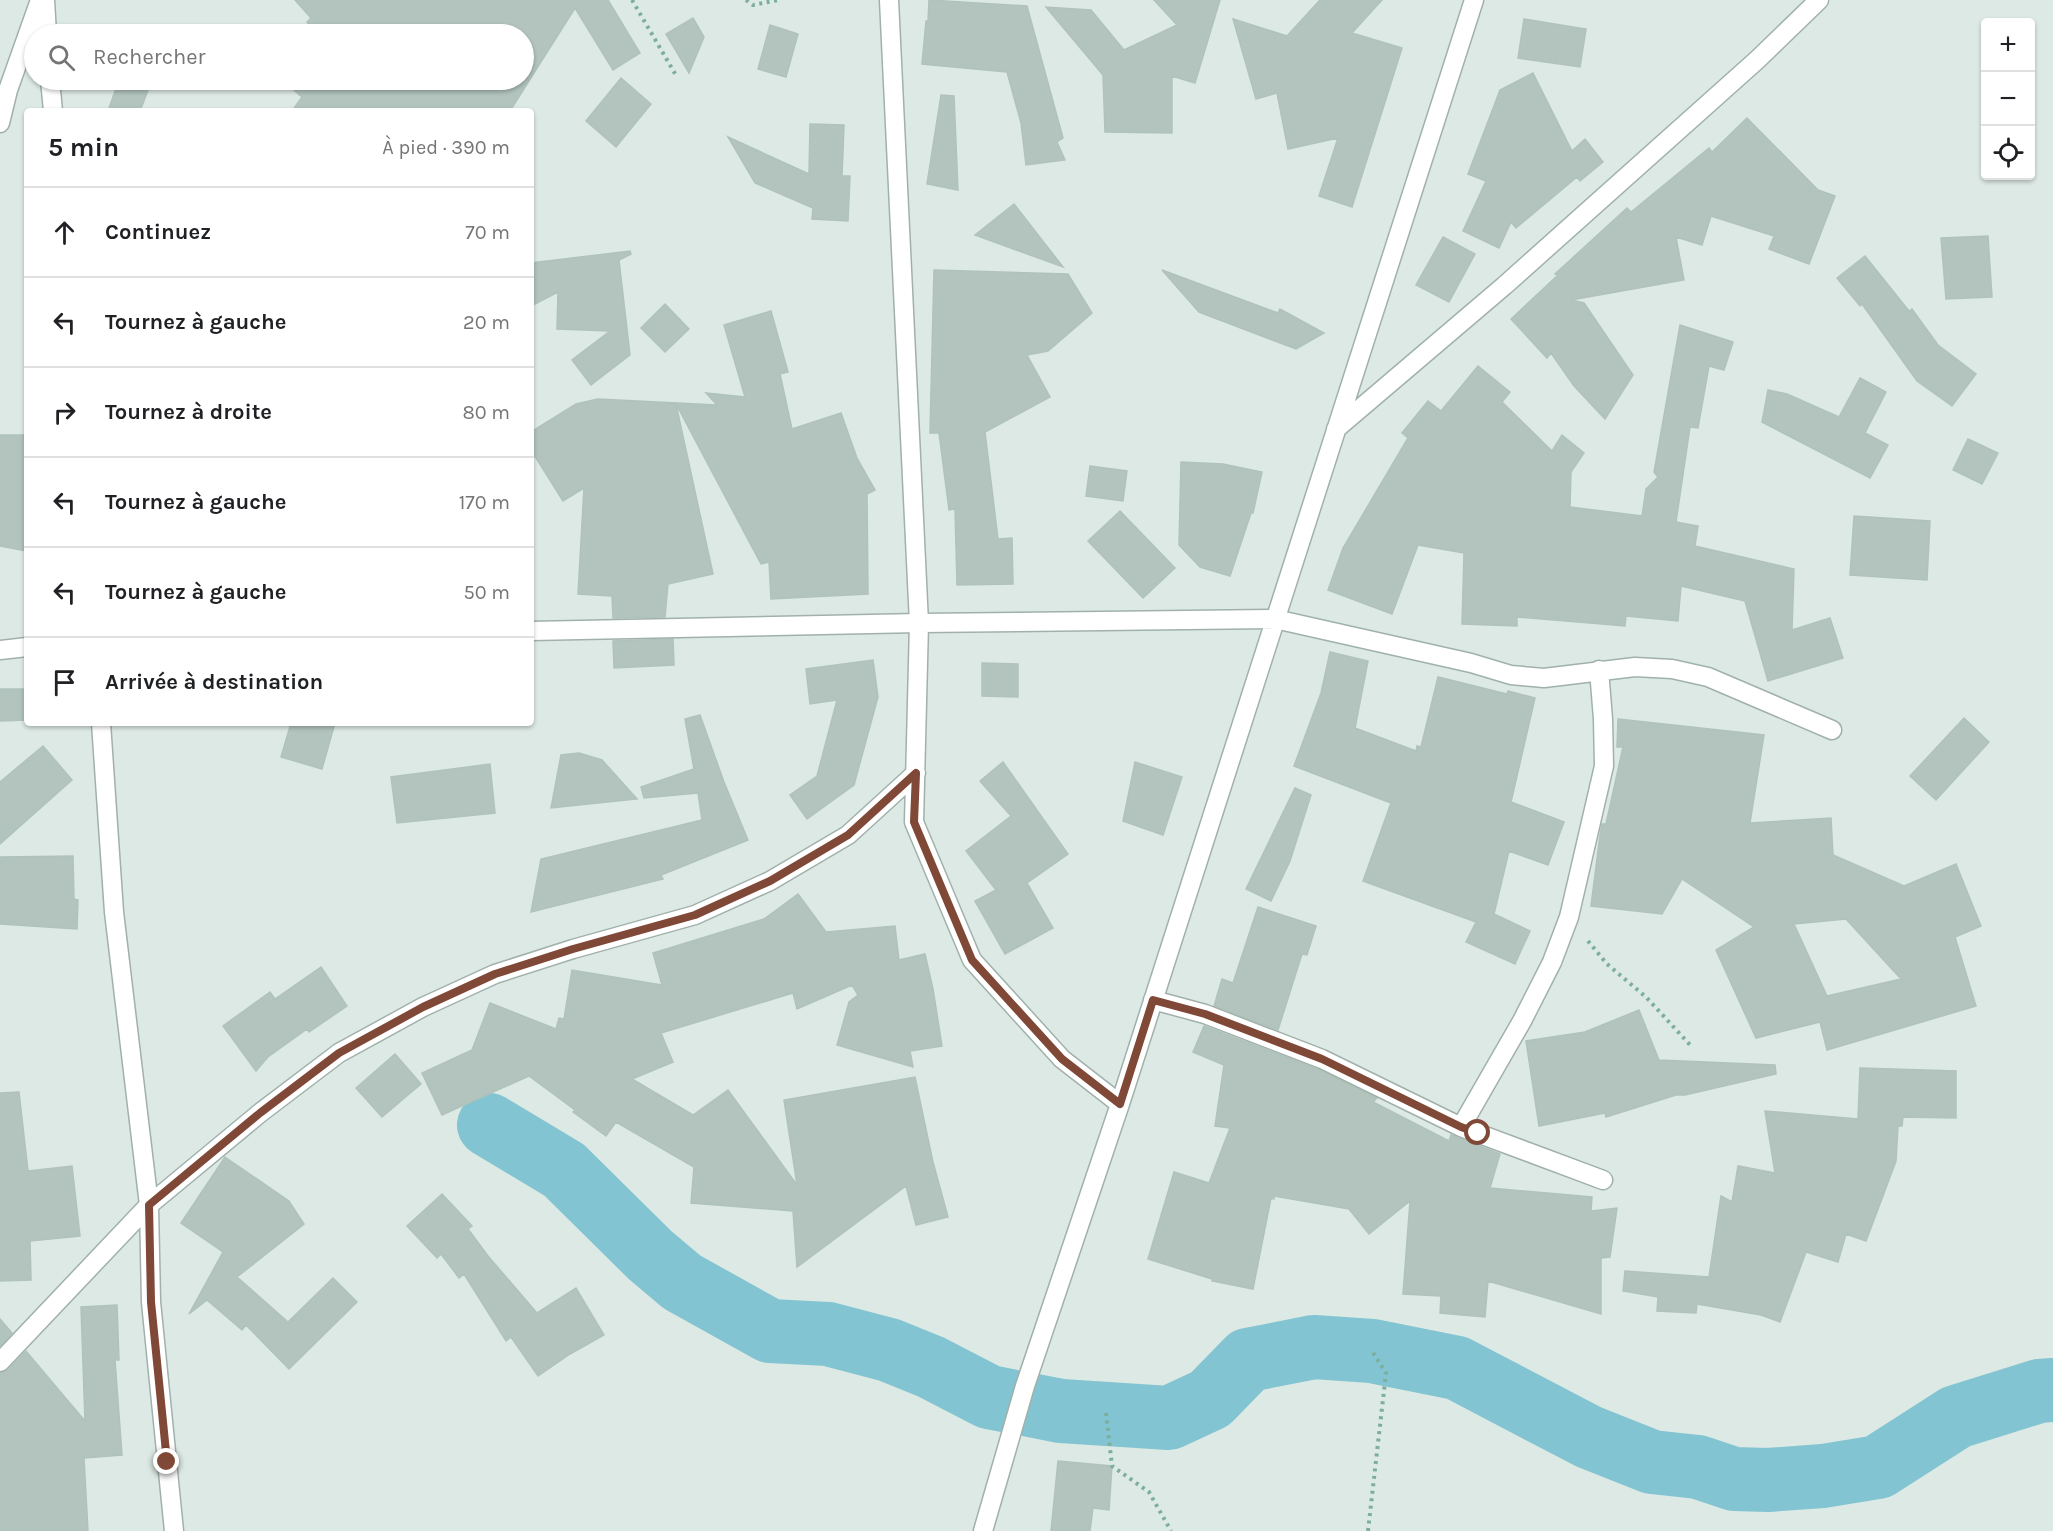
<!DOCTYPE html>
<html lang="fr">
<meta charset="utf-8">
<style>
body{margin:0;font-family:Karla,sans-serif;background:#f2f2f2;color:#202124}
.controls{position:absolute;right:18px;top:18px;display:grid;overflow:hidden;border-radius:6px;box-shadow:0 2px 4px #0004}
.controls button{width:54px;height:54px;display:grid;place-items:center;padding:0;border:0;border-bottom:2px solid #e0e0e0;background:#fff;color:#202124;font:30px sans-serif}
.stop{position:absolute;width:18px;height:18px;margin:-14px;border:4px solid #804837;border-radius:50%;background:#fff}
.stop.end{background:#804837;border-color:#fff;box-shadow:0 2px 6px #0008}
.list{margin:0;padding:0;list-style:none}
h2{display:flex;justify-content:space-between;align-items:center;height:78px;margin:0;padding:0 24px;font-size:26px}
h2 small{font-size:20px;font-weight:400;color:#757577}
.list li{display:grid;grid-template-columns:39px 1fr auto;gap:18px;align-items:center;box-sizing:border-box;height:90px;padding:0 24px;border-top:2px solid #e0e0e0}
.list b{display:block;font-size:22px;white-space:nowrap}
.list em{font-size:20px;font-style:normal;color:#757577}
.icon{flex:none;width:33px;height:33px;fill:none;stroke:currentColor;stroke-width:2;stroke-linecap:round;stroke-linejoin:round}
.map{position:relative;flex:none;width:2053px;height:1531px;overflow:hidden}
.search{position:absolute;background:#fff;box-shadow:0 2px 4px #0004;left:24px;top:24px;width:510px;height:66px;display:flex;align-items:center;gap:15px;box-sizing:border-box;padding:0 21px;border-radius:33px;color:#757577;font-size:22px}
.panel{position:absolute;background:#fff;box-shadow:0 2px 4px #0004;left:24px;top:108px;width:510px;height:618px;border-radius:6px}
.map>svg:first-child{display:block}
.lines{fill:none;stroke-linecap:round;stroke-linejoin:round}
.river{stroke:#82c4d1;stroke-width:64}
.building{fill:#b2c4bd;stroke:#afc3bb;stroke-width:1.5;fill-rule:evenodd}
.minor-casing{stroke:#a0b1ab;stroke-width:21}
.path{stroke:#7cae9e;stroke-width:4;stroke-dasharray:3 4.5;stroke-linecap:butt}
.minor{stroke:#fff;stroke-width:18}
.route{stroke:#804837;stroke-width:8}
</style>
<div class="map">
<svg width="2053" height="1531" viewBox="0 0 2053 1531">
<rect width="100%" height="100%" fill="#dde9e4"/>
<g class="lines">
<path class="river" d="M 489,1125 L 564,1170 L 650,1255 L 682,1282 L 770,1331 L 828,1334 L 889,1350 L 931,1367 L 989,1397 L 1061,1411 L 1169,1418 L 1210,1399 L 1248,1360 L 1314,1347 L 1372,1351 L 1457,1368 L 1589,1437 L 1652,1462 L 1698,1467 L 1734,1479 L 1768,1480 L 1823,1476 L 1878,1467 L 1956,1417 L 2039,1391 L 2053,1390"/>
</g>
<path class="building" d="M 295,0 L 608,0 L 640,53 L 613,70 L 575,8 L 510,111 L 292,111 L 302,97 L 282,80 L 524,80 L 524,34 L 319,34 L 307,22 L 311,18 Z
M 929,0 L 1027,6 L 1063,138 L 1057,142 L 1065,160 L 1026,165 L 1021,123 L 1007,72 L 922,64 L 926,21 L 928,21 Z
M 1154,0 L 1220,0 L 1195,83 L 1172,76 L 1172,133 L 1105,132 L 1103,75 L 1046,7 L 1091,10 L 1124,50 L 1177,25 Z
M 1320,0 L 1382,0 L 1352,33 L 1402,48 L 1352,207 L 1319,196 L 1338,138 L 1288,149 L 1277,93 L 1256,99 L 1233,19 L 1287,36 Z
M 693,18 L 704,37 L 689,73 L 666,34 Z
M 1524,19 L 1586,29 L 1580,67 L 1518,58 Z
M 770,25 L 798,34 L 786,77 L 758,69 Z
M 1533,73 L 1572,151 L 1585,139 L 1603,162 L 1580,181 L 1577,177 L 1516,228 L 1511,222 L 1499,248 L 1463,231 L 1486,181 L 1468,174 L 1500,90 Z
M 621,78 L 651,104 L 616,147 L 586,121 Z
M 119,80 L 152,80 L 140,111 L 108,111 Z
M 941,95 L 954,96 L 958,190 L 927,184 Z
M 1747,118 L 1818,190 L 1835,196 L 1809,264 L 1769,249 L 1774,236 L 1711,216 L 1702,245 L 1676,237 L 1684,280 L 1571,300 L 1584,303 L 1633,375 L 1605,419 L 1574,386 L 1551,353 L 1547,358 L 1511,319 L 1558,275 L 1555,274 L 1627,208 L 1631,212 L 1709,148 L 1712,152 Z
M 810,124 L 844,125 L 842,176 L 850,176 L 848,221 L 812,219 L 813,208 L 755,183 L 728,137 L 809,174 Z
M 1014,204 L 1063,267 L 975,235 Z
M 1988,236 L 1992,297 L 1946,299 L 1941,238 Z
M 1443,237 L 1475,254 L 1449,302 L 1416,285 Z
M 630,251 L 631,254 L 619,260 L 630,355 L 591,385 L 572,360 L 610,331 L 557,329 L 558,292 L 531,306 L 531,263 Z
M 1865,256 L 1909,311 L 1912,309 L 1938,345 L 1976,374 L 1952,406 L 1917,381 L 1862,304 L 1860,306 L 1837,278 Z
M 934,270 L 1068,274 L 1092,313 L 1048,351 L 1027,355 L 1050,397 L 985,432 L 998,539 L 1012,538 L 1013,584 L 957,585 L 955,509 L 949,510 L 939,433 L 930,433 Z
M 1162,270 L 1278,313 L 1280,309 L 1324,333 L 1296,349 L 1199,312 Z
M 665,304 L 689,329 L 665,352 L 641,328 Z
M 771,311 L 788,372 L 780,374 L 792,429 L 841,413 L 857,458 L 875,490 L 867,494 L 868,594 L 771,599 L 769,562 L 761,564 L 676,404 L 713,574 L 668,584 L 665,617 L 613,618 L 612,596 L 578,594 L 584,488 L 563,501 L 531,450 L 531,432 L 576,404 L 598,399 L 717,405 L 706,393 L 745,397 L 724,325 Z
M 1680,325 L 1733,342 L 1724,370 L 1709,366 L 1698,428 L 1690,427 L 1676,522 L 1698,526 L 1695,546 L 1794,569 L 1792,630 L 1830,618 L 1843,658 L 1768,681 L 1745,601 L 1681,586 L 1678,621 L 1626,616 L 1625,626 L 1517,617 L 1517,626 L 1462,624 L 1464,553 L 1418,545 L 1392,614 L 1328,590 L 1343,548 L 1408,438 L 1402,433 L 1428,401 L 1441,411 L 1478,366 L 1510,392 L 1502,402 L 1552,451 L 1562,435 L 1584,453 L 1571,472 L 1570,507 L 1642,516 L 1646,489 L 1658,477 L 1654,472 Z
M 1860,378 L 1886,392 L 1865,433 L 1888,445 L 1870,478 L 1762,422 L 1768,390 L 1787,394 L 1839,417 Z
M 0,435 L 27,435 L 27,551 L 0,546 Z
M 1968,439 L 1998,453 L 1982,484 L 1953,470 Z
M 1181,462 L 1223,464 L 1262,472 L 1253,513 L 1251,513 L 1230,576 L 1200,567 L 1179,545 Z
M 1090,466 L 1127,471 L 1123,501 L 1086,496 Z
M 1120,511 L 1175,568 L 1143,598 L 1088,541 Z
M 1854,516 L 1930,521 L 1927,580 L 1850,575 Z
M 673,639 L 674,665 L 614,668 L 613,641 Z
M 1330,652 L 1368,661 L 1355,728 L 1416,751 L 1417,746 L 1421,747 L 1438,677 L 1507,694 L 1508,691 L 1535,698 L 1511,802 L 1564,822 L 1548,865 L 1509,851 L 1494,914 L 1530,931 L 1515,964 L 1466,942 L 1476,922 L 1363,881 L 1391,803 L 1294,766 L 1321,693 Z
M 873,660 L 878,697 L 854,785 L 807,819 L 790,795 L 817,776 L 837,700 L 810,704 L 806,669 Z
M 982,663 L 1018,664 L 1018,697 L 982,696 Z
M 0,689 L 27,689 L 27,720 L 0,721 Z
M 700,715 L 724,782 L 748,840 L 661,875 L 663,879 L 531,912 L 541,859 L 702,820 L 698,793 L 644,798 L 641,787 L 694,769 L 685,719 Z
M 1964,718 L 1989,742 L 1936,800 L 1910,776 Z
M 1618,719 L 1764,735 L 1750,823 L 1831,818 L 1833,855 L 1904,886 L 1956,864 L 1981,926 L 1955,937 L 1976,1006 L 1827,1050 L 1820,1022 L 1756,1038 L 1716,950 L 1754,927 L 1682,879 L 1662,914 L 1591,906 L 1600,835 L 1602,824 L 1606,824 L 1623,747 L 1617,747 ZM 1846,919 L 1901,979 L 1827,996 L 1794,924 Z
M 291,723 L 335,723 L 322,769 L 281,757 Z
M 43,746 L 72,780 L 0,844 L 0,782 Z
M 579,753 L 602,760 L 637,799 L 551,808 L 561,755 Z
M 1003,762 L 1068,854 L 1027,883 L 1053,928 L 1005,954 L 975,901 L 996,890 L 966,851 L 1011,816 L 980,781 Z
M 1135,762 L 1182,777 L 1163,835 L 1123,821 Z
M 490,764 L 495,813 L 397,823 L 391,777 Z
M 1295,788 L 1311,795 L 1290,861 L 1271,901 L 1246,889 Z
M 73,856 L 74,899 L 78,900 L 77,929 L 0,924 L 0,857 Z
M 798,894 L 826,932 L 895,926 L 899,960 L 925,954 L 933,989 L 942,1046 L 910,1051 L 913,1067 L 837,1045 L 849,1002 L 858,995 L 852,985 L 797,1009 L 793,993 L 661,1033 L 673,1062 L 632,1079 L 693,1115 L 728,1090 L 797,1185 L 784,1100 L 915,1077 L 933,1162 L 948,1217 L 916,1225 L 906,1186 L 797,1267 L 793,1211 L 691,1203 L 694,1167 L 616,1122 L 606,1136 L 573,1112 L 575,1110 L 529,1076 L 442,1115 L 422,1073 L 472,1050 L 490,1003 L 556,1029 L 559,1018 L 564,1019 L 572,970 L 662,985 L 653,953 L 764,919 Z
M 1258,907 L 1316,926 L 1307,955 L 1302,954 L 1278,1030 L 1214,1006 L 1222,979 L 1233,983 Z
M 321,967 L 347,1006 L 309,1032 L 307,1029 L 268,1057 L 256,1071 L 223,1026 L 270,992 L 275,999 Z
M 1639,1010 L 1659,1060 L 1775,1065 L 1776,1074 L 1685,1095 L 1676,1095 L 1606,1117 L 1605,1113 L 1539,1126 L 1526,1041 L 1585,1032 Z
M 1204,1026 L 1317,1069 L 1377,1098 L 1373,1102 L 1449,1141 L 1451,1135 L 1500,1154 L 1490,1188 L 1592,1197 L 1591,1211 L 1617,1208 L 1610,1257 L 1601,1258 L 1601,1314 L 1488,1281 L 1485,1317 L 1440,1313 L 1441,1296 L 1403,1294 L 1410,1201 L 1369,1234 L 1349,1209 L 1274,1196 L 1274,1199 L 1271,1198 L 1253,1289 L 1212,1281 L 1212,1279 L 1148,1259 L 1174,1172 L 1209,1183 L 1230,1128 L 1215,1126 L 1224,1065 L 1193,1052 Z
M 395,1054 L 421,1084 L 382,1117 L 356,1088 Z
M 1860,1068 L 1956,1071 L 1956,1118 L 1903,1117 L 1902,1126 L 1898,1126 L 1896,1161 L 1866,1241 L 1846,1234 L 1838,1262 L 1806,1252 L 1780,1322 L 1761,1315 L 1697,1304 L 1696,1313 L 1657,1311 L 1658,1297 L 1623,1291 L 1625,1271 L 1709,1277 L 1721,1196 L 1732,1202 L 1738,1166 L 1775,1173 L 1765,1111 L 1858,1119 Z
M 19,1092 L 28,1171 L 72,1166 L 80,1236 L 30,1241 L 31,1280 L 0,1281 L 0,1093 Z
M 225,1157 L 289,1201 L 304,1224 L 237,1277 L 288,1322 L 333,1278 L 357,1302 L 289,1369 L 246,1325 L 242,1330 L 207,1300 L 189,1314 L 223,1252 L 181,1223 Z
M 442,1194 L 472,1226 L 468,1229 L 488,1256 L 537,1313 L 576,1288 L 604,1335 L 570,1354 L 538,1376 L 511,1337 L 506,1341 L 464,1274 L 459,1278 L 441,1254 L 437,1258 L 407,1226 Z
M 117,1305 L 119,1360 L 115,1360 L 122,1455 L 84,1458 L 88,1531 L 0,1531 L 0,1373 L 8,1370 L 26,1351 L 85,1421 L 81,1307 Z
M 0,1319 L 12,1333 L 0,1346 Z
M 1058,1461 L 1112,1466 L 1109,1510 L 1093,1508 L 1090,1531 L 1051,1531 Z"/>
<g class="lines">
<defs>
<path id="minor" d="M 45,0 L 47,34
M 889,0 L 919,623 L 914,822 L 972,960 L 1062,1059 L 1120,1104
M 50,80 L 53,111
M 0,123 L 8,90 L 40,0
M 1336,429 L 1504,286 L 1757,60 L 1819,0
M 531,631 L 919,623 L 1275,619 L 1471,663 L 1511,675 L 1544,678 L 1635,667 L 1672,669 L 1708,677 L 1832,730
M 0,650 L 27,647
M 101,723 L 114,912 L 149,1205 L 151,1302 L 174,1531
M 1153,1000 L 1205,1014 L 1322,1059 L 1461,1127 L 1603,1180
M 1461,1127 L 1522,1021 L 1552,962 L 1569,917 L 1604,766 L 1603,719 L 1599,670
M 0,1362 L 149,1205 L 260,1113 L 339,1053 L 423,1007 L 495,974 L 573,949 L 695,915 L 770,881 L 848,835 L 916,773
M 983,1531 L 1025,1386 L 1120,1104 L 1474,0"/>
</defs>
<use href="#minor" class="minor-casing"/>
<path class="path" d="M 632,0 L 677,77
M 746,0 L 753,5 L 778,0
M 1588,941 L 1607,964 L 1646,997 L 1692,1047
M 1106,1413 L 1112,1466 L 1149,1492 L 1171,1531
M 1368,1531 L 1386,1373 L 1372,1351"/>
<use href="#minor" class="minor"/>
</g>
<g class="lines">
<path class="route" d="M 167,1462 L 151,1302 L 149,1205 L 260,1113 L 339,1053 L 423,1007 L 495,974 L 573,949 L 695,915 L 770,881 L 848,835 L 916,773 L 914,822 L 972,960 L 1062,1059 L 1120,1104 L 1153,1000 L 1205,1014 L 1322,1059 L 1461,1127 L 1478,1133"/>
</g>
</svg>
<div class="controls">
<button>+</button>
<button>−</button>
<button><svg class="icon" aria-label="locate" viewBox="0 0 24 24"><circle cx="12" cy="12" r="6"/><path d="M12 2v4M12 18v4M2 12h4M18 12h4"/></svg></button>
</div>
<div class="stop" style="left:1478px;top:1133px"></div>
<div class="stop end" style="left:167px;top:1462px"></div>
<div class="search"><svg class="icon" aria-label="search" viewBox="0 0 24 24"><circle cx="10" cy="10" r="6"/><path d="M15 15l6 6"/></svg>Rechercher</div>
<section class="panel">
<h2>5 min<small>À pied · 390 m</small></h2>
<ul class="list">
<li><svg class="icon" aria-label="ahead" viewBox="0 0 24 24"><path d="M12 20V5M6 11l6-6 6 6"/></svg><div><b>Continuez</b></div><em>70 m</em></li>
<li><svg class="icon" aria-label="left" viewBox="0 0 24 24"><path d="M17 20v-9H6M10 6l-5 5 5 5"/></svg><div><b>Tournez à gauche</b></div><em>20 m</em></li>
<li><svg class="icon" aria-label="right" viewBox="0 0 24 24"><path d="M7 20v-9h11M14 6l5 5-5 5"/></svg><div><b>Tournez à droite</b></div><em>80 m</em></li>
<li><svg class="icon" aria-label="left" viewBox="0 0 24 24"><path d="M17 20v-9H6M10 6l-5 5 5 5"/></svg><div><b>Tournez à gauche</b></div><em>170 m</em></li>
<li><svg class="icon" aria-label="left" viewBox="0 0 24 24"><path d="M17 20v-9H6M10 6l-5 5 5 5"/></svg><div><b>Tournez à gauche</b></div><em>50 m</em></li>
<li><svg class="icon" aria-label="arrive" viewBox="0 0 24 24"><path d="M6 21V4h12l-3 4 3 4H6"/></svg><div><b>Arrivée à destination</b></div></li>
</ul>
</section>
</div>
